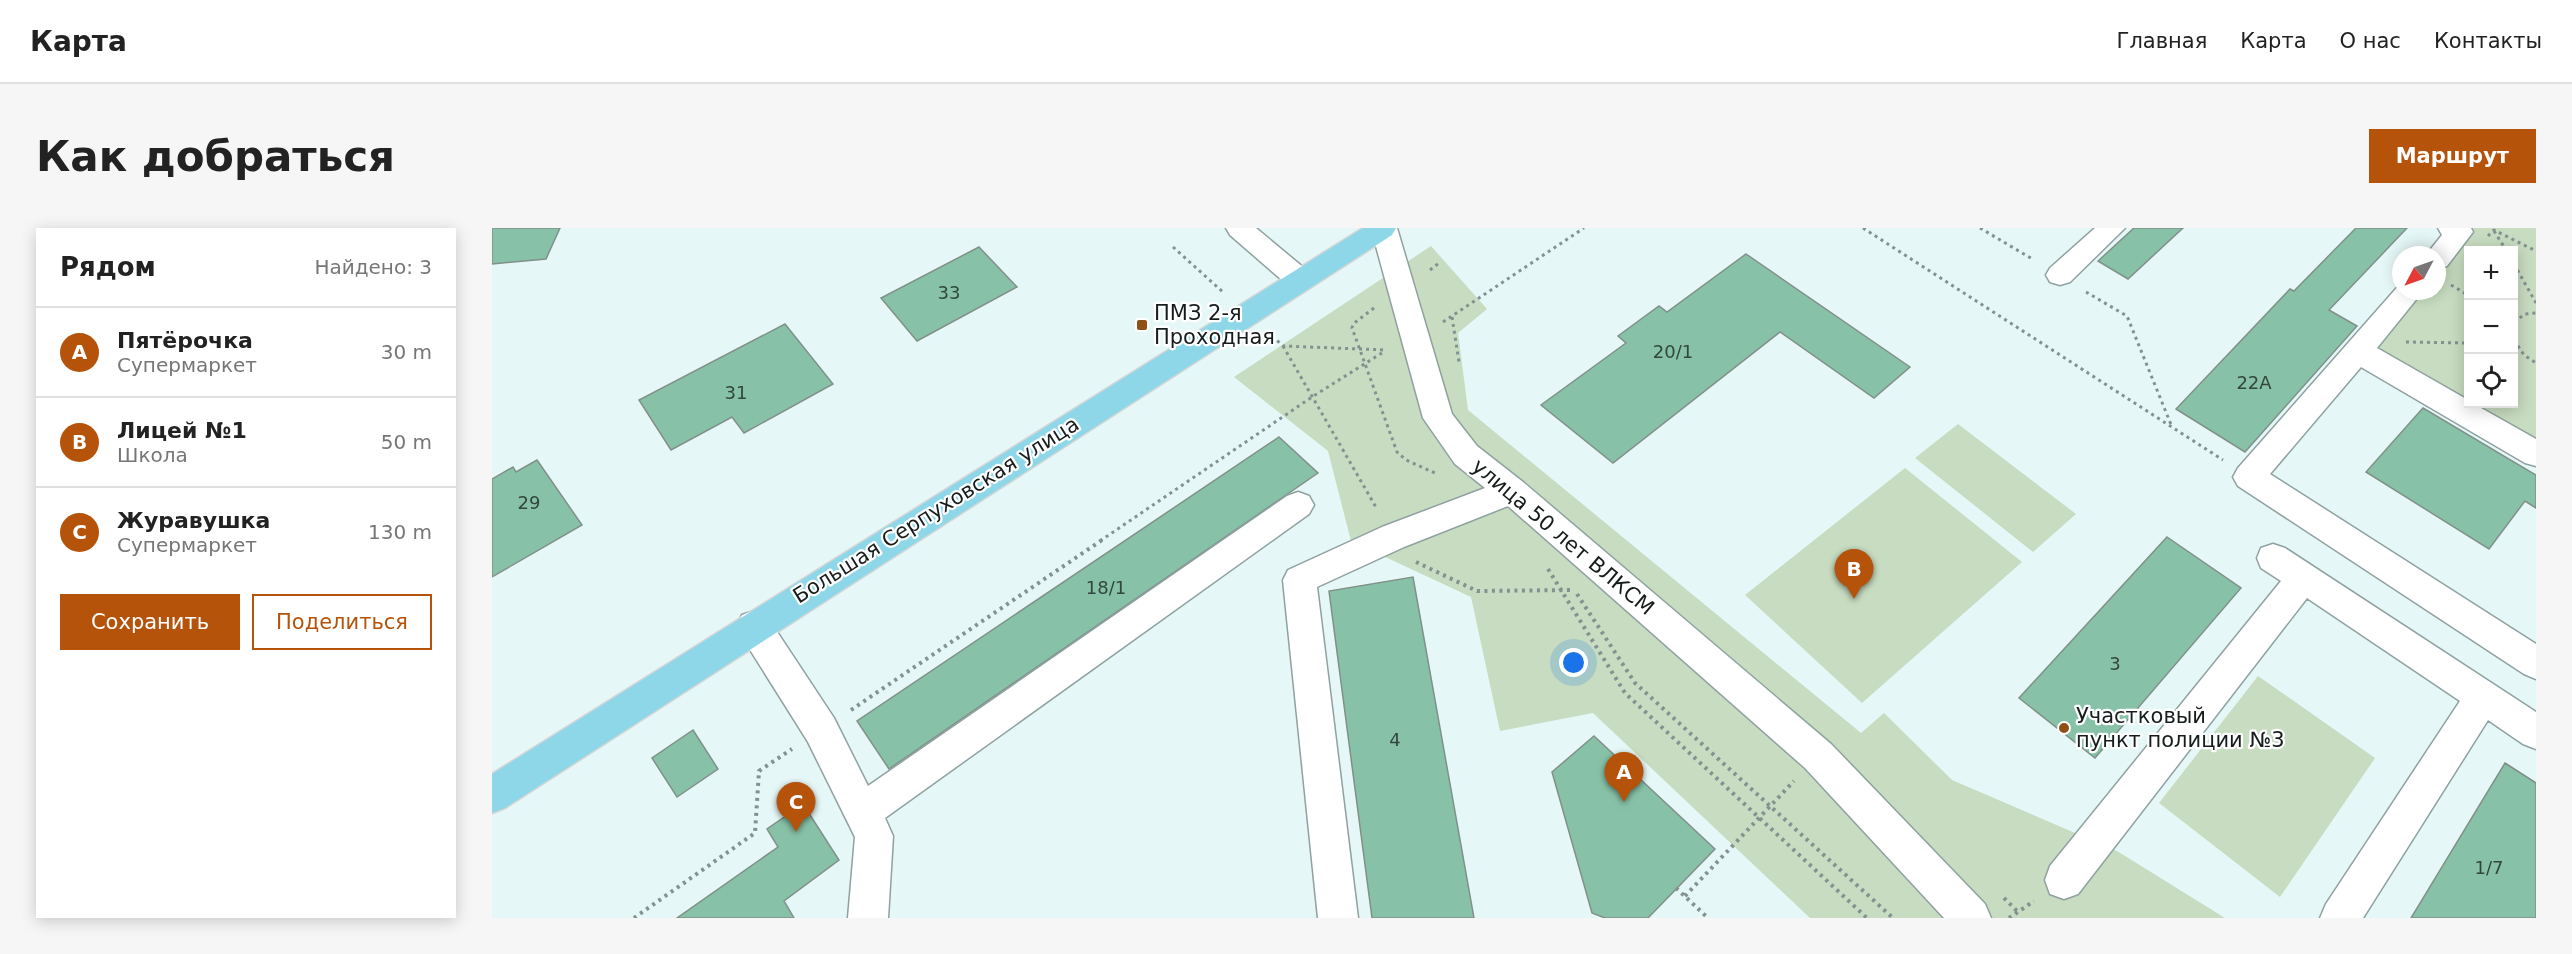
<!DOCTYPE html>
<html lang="ru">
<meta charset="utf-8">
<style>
body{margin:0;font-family:"DejaVu Sans",sans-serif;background:#f6f6f6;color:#222}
.controls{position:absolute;right:18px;top:18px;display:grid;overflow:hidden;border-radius:0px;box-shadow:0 3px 15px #0003}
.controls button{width:54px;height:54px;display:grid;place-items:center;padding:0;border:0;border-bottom:2px solid #e0e0e0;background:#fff;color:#222;font:30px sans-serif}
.compass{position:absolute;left:1900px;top:18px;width:54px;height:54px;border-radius:50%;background:#fff;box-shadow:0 3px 15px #0003;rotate:229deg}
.you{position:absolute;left:1082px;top:435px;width:21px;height:21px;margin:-15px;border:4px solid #fff;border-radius:50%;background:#1a73e8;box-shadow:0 0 0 9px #1a73e833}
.badge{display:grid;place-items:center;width:39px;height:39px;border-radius:50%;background:#b45309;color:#fff;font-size:20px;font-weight:700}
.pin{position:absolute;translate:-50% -50px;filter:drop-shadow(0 2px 3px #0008)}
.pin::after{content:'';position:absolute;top:32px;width:21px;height:18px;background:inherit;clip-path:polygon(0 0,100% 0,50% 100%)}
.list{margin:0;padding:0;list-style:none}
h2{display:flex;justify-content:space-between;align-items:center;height:78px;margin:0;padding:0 24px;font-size:26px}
h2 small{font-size:20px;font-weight:400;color:#767676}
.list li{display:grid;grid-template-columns:39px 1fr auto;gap:18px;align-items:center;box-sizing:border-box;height:90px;padding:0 24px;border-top:2px solid #e0e0e0}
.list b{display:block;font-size:22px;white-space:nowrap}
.list p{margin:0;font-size:20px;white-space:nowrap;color:#767676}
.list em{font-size:20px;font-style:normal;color:#767676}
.actions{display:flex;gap:12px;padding:18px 24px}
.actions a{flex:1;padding:14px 0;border:2px solid #b45309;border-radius:0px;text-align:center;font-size:21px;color:#b45309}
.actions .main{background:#b45309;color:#fff}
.icon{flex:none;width:33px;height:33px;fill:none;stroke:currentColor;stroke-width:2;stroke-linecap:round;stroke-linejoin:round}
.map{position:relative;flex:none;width:2044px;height:690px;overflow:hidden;border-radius:0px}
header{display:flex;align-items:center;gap:36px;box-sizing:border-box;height:84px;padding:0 30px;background:#fff;border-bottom:2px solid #e0e0e0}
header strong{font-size:28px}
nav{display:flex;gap:33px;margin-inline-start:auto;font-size:21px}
.intro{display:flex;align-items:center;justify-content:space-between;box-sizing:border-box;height:144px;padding:0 36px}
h1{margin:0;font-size:42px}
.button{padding:15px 27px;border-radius:0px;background:#b45309;color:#fff;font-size:21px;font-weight:700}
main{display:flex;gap:36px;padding:0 36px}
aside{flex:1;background:#fff;border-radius:0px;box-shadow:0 3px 15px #0003}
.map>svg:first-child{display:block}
.green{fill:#c7dcc0}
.building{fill:#87c2a8;stroke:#819089;stroke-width:1.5}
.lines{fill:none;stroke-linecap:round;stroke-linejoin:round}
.minor-casing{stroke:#8fa1a0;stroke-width:3}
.major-casing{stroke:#d5d6d6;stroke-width:3}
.path-far1{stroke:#849190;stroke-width:3;stroke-dasharray:3 4;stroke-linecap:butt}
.path{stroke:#849190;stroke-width:4;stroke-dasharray:3 4.5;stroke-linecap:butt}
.minor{fill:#fff;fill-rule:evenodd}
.major{fill:#8dd7e9;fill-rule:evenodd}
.poi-dot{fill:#8f5016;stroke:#fff;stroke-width:2}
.labels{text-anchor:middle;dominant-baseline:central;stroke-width:4.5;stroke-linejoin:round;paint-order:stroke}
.number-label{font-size:18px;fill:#32463f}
.poi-label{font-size:21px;fill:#161c1c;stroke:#fff;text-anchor:start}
.street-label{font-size:21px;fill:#161c1c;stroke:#fff}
</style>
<header>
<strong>Карта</strong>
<nav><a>Главная</a><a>Карта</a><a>О нас</a><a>Контакты</a></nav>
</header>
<div class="intro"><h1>Как добраться</h1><a class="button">Маршрут</a></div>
<main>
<aside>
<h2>Рядом<small>Найдено: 3</small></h2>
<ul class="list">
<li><span class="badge">A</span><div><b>Пятёрочка</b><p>Супермаркет</p></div><em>30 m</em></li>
<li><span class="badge">B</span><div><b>Лицей №1</b><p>Школа</p></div><em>50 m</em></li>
<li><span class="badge">C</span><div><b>Журавушка</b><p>Супермаркет</p></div><em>130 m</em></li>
</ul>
<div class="actions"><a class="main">Сохранить</a><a>Поделиться</a></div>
</aside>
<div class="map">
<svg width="2044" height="690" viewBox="0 0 2044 690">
<rect width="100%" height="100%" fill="#e5f8f7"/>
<path class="green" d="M 1982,0 L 2044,0 L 2044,212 L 1979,176 L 2022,176 L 2022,22 L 1976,22 L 1976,174 L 1877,118 L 1926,63 L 1945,63 L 1945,42 Z
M 939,18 L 995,81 L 966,105 L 976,182 L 1369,505 L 1392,485 L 1460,552 L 1625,623 L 1733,690 L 1318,690 L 1101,485 L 1008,503 L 979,369 L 859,313 L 836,223 L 742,149 Z
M 1466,196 L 1584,286 L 1541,324 L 1423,230 Z
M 1413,240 L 1530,334 L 1370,475 L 1253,367 Z
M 1766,448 L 1883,530 L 1788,669 L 1667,575 Z"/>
<path class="building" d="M 0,0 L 68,0 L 54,31 L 0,36 Z
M 1642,0 L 1691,0 L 1636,51 L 1606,33 Z
M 1864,0 L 1915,0 L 1837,82 L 1865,98 L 1753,224 L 1684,181 L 1798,61 L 1802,63 Z
M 487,19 L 525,59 L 425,113 L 389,70 Z
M 1254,26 L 1418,139 L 1382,170 L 1288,104 L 1121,235 L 1049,177 L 1134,115 L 1126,108 L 1167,78 L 1175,84 Z
M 293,96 L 341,156 L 252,205 L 240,189 L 179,222 L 147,172 Z
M 1931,180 L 2044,247 L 2044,280 L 2033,273 L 1997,321 L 1874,244 Z
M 787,209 L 826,245 L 397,541 L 365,493 Z
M 45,232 L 90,297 L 0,349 L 0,251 L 21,239 L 24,244 Z
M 1675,309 L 1749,360 L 1603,530 L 1527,470 Z
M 921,349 L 982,690 L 880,690 L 837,363 Z
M 201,502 L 226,541 L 185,569 L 160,530 Z
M 1102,508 L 1223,621 L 1156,690 L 1113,690 L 1100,685 L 1060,544 Z
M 2013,535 L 2044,555 L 2044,690 L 1919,690 Z
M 311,576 L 347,632 L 292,673 L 302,690 L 185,690 L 286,619 L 275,601 Z"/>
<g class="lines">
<defs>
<path id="minor" d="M 734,0 L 764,0 L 818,45 L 822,52 L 818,59 L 808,62 L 798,59 L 738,7 Z
M 879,0 L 905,0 L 960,186 L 985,218 L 1031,254 L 1339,516 L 1493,676 L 1499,690 L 1452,690 L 1313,540 L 1016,278 L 912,319 L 825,359 L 866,690 L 826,690 L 791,352 L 796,342 L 890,299 L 993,260 L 963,236 L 931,190 Z
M 1603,0 L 1633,0 L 1578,54 L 1568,57 L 1558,54 L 1554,47 L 1558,40 Z
M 1946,0 L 1979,0 L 1981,4 L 1955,38 L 1945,41 L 1945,27 L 1934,27 L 1950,7 Z
M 1909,55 L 1909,63 L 1931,63 L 1885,120 L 1976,172 L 1976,176 L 1982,176 L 2044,211 L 2044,238 L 2033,235 L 1869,139 L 1778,246 L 2044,416 L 2044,451 L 2032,446 L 1746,258 L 1741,249 L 1746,240 Z
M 806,264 L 817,268 L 822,277 L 817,286 L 393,590 L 401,608 L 396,690 L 356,690 L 363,609 L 316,514 L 250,409 L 245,398 L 250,387 L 262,383 L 274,387 L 342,490 L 376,558 L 795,268 Z
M 1781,316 L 1793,320 L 2044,484 L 2044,521 L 2031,516 L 1996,492 L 1871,690 L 1828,690 L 1834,676 L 1968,473 L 1815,370 L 1586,666 L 1572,671 L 1558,666 L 1553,652 L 1558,638 L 1789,353 L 1769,340 L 1765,330 L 1769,320 Z"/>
<path id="major" d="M 871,0 L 904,0 L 900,7 L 13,580 L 0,585 L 0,546 Z"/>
</defs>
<use href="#minor" class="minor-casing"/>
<use href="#major" class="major-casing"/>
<path class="path-far1" d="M 1371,0 L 1731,232
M 1488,0 L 1542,32
M 2002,3 L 2014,22
M 1996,8 L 2002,2 L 2044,23
M 681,19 L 732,65
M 2022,36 L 2044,75
M 938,42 L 947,35
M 1959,57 L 1976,67
M 1594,64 L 1635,88 L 1680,199
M 882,80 L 861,96 L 860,100 L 905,224 L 914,232 L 945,246
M 960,89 L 967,134
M 951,94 L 1092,0
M 2022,94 L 2033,86 L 2044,85
M 780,108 L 791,118 L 894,122
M 2022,112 L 2032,127 L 2044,135
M 1914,114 L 1976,115
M 791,118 L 885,281
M 608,313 L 820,169 L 893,123"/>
<path class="path" d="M 924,334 L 985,363 L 1081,362
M 1056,341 L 1133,465 L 1375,690
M 1085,366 L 1143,455 L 1401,690
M 359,482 L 610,312
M 1184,660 L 1216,690
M 1193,668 L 1302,553
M 1512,670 L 1526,684
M 142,690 L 263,605 L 267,543 L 300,521
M 1517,690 L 1542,673"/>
<use href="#minor" class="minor"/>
<use href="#major" class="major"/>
</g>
<g class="poi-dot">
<rect x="644" y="91" width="12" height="12" rx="3"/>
<circle cx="1572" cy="500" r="6"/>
</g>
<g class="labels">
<g class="number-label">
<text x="457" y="64">33</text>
<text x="1181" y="123">20/1</text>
<text x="1762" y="154">22А</text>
<text x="244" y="164">31</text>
<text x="37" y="274">29</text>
<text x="614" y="359">18/1</text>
<text x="1623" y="435">3</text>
<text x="903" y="511">4</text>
<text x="1997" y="639">1/7</text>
</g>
<g class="poi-label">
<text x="662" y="85">ПМЗ 2-я<tspan x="662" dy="24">Проходная</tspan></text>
<text x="1584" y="488">Участковый<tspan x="1584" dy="24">пункт полиции №3</tspan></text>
</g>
<g class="street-label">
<text transform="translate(444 282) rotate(-32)">Большая Серпуховская улица</text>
<text transform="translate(1071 309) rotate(40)">улица 50 лет ВЛКСМ</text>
</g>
</g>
</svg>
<div class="controls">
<button>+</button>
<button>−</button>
<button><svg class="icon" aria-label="locate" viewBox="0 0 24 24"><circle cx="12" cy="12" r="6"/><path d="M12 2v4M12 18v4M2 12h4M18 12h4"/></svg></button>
</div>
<svg class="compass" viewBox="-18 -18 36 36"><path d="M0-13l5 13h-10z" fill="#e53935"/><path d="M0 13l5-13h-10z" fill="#767676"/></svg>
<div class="you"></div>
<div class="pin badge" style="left:1132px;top:574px">A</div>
<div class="pin badge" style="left:1362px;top:371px">B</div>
<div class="pin badge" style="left:304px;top:604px">C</div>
</div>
</main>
